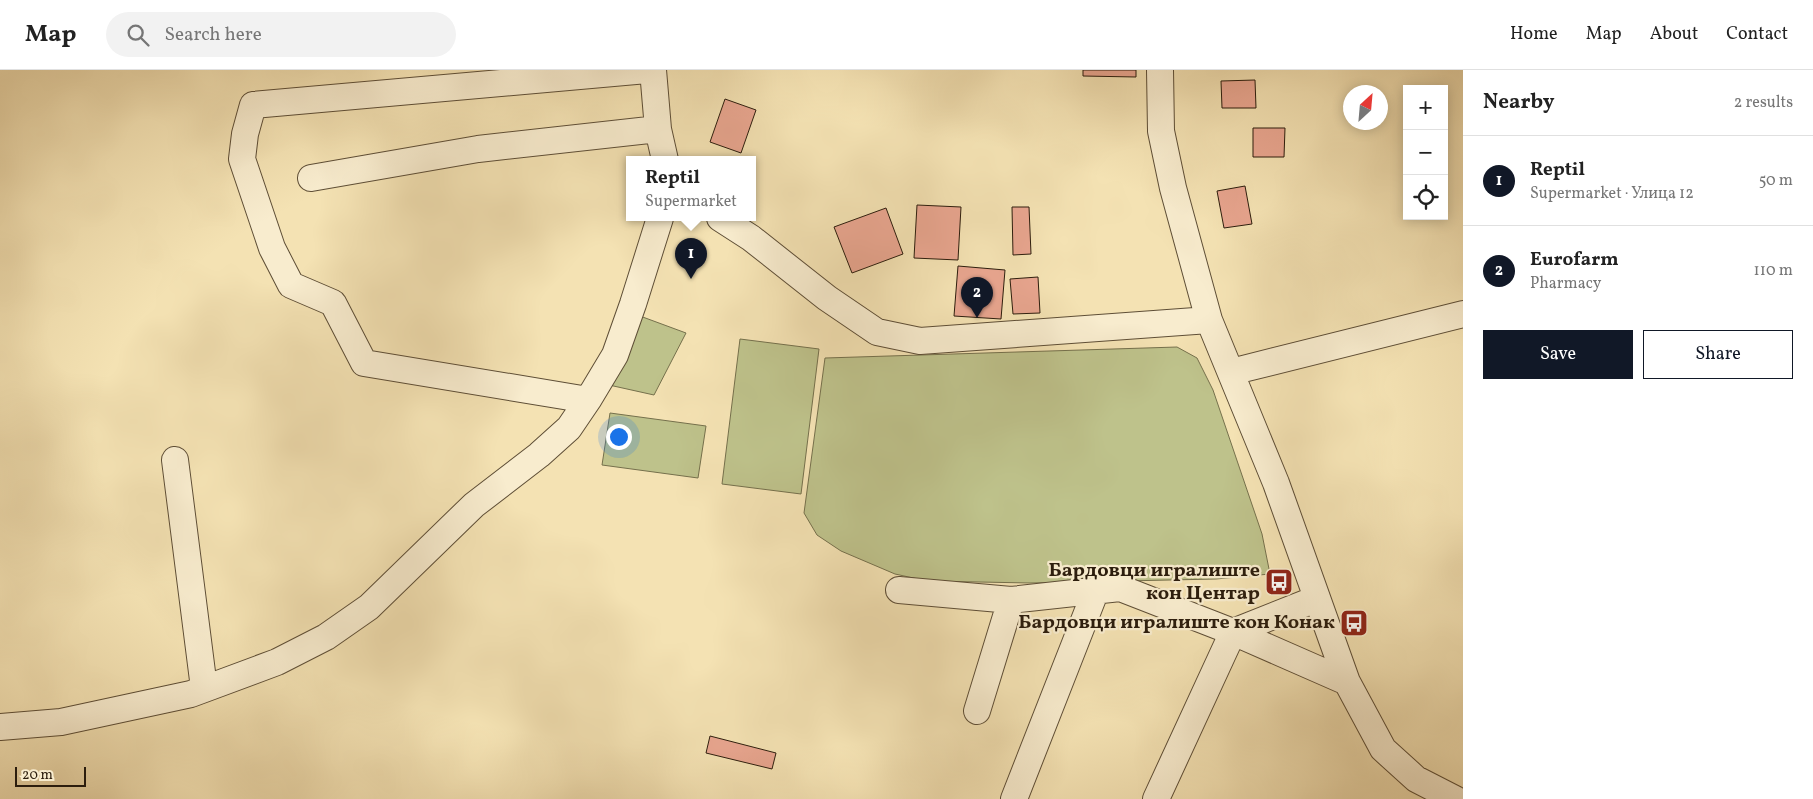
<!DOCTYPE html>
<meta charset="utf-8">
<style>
body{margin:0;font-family:Vollkorn,serif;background:#f2f2f2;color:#222}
.controls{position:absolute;right:15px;top:15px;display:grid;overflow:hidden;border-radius:0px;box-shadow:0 2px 12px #0003}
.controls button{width:45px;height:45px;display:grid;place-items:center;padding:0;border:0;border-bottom:1px solid #e0e0e0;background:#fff;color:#222;font:25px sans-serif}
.compass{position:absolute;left:1343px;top:15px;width:45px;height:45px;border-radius:50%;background:#fff;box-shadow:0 2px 12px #0003;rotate:26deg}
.scale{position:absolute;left:15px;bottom:12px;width:71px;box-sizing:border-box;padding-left:5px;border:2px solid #2c1d0d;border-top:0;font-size:14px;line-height:18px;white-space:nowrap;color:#2c1d0d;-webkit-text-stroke:4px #f8ecce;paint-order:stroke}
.you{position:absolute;left:618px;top:366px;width:18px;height:18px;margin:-12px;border:4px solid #fff;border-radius:50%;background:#1a73e8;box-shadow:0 0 0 8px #1a73e833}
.badge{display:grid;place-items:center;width:32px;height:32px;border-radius:50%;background:#111827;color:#fff;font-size:16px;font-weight:700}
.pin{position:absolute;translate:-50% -41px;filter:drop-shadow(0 1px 2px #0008)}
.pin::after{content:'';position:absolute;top:26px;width:18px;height:15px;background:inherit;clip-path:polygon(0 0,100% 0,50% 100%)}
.popup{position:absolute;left:626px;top:86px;width:130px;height:65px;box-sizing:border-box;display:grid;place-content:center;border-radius:0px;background:#fff;filter:drop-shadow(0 1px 4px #0005);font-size:16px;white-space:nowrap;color:#767676}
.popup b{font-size:19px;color:#222}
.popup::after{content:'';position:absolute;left:50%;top:100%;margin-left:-10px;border:10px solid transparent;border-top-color:#fff}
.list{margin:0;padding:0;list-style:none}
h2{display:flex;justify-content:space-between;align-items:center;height:65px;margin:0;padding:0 20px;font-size:21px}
h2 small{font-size:16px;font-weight:400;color:#767676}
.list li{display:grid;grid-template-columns:32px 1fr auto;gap:15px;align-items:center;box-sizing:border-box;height:90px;padding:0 20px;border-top:1px solid #e0e0e0}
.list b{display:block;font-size:19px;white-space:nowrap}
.list p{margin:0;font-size:16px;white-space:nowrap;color:#767676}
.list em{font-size:16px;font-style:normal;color:#767676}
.actions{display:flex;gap:10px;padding:15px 20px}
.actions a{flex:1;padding:11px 0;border:1px solid #111827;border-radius:0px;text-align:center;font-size:18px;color:#111827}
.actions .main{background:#111827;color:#fff}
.icon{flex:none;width:28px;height:28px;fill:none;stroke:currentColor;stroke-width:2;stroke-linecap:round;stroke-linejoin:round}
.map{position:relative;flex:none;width:1463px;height:729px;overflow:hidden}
header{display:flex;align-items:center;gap:30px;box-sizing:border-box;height:70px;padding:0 25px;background:#fff;border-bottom:1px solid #e0e0e0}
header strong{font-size:24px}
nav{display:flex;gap:28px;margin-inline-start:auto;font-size:18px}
.search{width:350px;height:45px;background:#f2f2f2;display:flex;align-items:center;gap:12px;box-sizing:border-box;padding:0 18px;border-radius:28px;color:#767676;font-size:19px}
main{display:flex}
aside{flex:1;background:#fff}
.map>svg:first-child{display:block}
.green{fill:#bec28b;stroke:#75704c}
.building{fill:#e9a690;stroke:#2c1d0d}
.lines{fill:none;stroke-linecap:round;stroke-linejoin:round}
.street-casing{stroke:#5e4e36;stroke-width:28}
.street{stroke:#f8ecce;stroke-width:26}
.labels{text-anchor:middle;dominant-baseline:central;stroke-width:4.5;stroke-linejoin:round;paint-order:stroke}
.poi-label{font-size:20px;font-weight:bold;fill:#2c1d0d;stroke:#f8ecce;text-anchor:end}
</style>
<header>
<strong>Map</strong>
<div class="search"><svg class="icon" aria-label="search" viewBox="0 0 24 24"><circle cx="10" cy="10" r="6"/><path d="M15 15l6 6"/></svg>Search here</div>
<nav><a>Home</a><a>Map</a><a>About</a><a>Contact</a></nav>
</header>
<main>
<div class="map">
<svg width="1463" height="729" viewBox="0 0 1463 729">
<rect width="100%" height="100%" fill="#f4e2b3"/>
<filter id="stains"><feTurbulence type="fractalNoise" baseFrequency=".004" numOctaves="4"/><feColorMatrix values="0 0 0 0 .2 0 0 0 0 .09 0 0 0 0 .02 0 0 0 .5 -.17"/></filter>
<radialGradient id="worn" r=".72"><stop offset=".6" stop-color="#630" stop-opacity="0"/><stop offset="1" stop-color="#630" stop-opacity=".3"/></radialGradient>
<path class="green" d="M 640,246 L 686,263 L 654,325 L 609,315 Z
M 740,269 L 819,279 L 801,424 L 722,414 Z
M 1177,277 L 1197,288 L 1213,320 L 1262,464 L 1270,504 L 1216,509 L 1030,513 L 927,511 L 895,504 L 841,481 L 817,465 L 804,443 L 825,288 Z
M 610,343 L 706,356 L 698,408 L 602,395 Z"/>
<path class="building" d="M 1083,0 L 1136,0 L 1136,7 L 1083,6 Z
M 1255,10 L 1256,38 L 1222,38 L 1221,11 Z
M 725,29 L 756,40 L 741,83 L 710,72 Z
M 1253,58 L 1285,58 L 1284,87 L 1253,87 Z
M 1245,116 L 1252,154 L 1224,158 L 1217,121 Z
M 917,135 L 961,137 L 958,190 L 914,188 Z
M 1012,137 L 1029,137 L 1031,184 L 1013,185 Z
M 886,138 L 903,184 L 852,203 L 834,157 Z
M 958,196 L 1005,200 L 1001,249 L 954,246 Z
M 1038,207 L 1040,243 L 1013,244 L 1010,209 Z
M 710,666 L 776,683 L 772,699 L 706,683 Z"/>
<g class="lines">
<defs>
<path id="street" d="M 653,0 L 658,59 L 665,90
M 1160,0 L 1161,61 L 1173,118 L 1209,250 L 1276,413 L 1347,612 L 1383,679 L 1416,709 L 1455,729
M 311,108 L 478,79 L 658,59
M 720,148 L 751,168 L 827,228 L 877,262 L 920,271 L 1209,250
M 1231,302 L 1463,244
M 588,330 L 364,293 L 333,233 L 291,215 L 272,178 L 242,89 L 245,64 L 253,35 L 647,0
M 175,390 L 204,618
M 899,520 L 1011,530 L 1120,518 L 1233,562 L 1347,612
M 977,641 L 1011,530
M 0,657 L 61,652 L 191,624 L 277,592 L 326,567 L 369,537 L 474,435 L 539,385 L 569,358 L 588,330 L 615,285 L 633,234 L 660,148
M 1014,729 L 1096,520
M 1156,729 L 1233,562 L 1316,529"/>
</defs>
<use href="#street" class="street-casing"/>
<use href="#street" class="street"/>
</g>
<defs>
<symbol id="bus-square" viewBox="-11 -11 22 22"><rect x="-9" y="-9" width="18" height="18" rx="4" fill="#8f2418" stroke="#f8ecce"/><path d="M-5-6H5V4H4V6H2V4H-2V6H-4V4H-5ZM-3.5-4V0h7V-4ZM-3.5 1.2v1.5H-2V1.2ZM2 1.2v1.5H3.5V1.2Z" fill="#fff"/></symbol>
</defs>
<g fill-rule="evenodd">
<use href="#bus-square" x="1263" y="496" width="32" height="32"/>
<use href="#bus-square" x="1338" y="537" width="32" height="32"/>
</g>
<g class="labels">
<g class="poi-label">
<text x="1260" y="501">Бардовци игралиште<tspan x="1260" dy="23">кон Центар</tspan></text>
<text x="1335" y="553">Бардовци игралиште кон Конак</text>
</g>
</g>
<rect width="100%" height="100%" filter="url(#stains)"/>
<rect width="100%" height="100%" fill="url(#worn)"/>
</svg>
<div class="controls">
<button>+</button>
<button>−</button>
<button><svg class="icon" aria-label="locate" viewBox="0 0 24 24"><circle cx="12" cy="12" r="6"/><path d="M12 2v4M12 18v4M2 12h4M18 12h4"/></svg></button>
</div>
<svg class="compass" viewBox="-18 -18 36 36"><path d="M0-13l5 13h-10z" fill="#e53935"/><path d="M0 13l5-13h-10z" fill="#767676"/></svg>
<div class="scale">20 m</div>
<div class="you"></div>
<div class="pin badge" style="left:691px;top:209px">1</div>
<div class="popup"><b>Reptil</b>Supermarket</div>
<div class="pin badge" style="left:977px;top:248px">2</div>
</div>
<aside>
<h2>Nearby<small>2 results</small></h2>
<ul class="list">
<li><span class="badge">1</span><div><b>Reptil</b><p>Supermarket · Улица 12</p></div><em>50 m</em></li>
<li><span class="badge">2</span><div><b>Eurofarm</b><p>Pharmacy</p></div><em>110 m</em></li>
</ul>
<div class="actions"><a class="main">Save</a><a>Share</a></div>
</aside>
</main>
